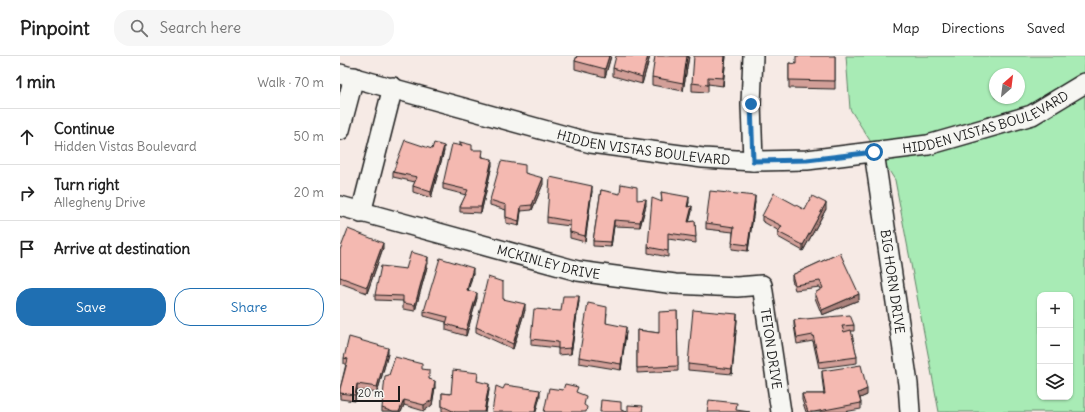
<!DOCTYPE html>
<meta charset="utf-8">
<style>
body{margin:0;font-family:Delius,sans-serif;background:#f6f6f6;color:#222}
.controls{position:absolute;right:12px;bottom:12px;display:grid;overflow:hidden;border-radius:8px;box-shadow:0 1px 3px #0004}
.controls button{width:36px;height:36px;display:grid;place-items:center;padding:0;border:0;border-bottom:1px solid #e0e0e0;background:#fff;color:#222;font:20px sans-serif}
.compass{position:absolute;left:649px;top:12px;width:36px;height:36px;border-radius:50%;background:#fff;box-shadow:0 1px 3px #0004;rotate:28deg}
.scale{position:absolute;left:12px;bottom:10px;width:48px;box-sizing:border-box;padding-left:4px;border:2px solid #1c1c1c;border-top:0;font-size:11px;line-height:14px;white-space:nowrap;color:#1c1c1c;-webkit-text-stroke:3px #f6f6f2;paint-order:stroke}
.stop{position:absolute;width:12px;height:12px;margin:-9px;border:3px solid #1f6fb2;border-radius:50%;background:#fff}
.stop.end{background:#1f6fb2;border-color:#fff;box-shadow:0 1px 4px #0008}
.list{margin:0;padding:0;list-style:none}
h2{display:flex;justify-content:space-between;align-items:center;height:52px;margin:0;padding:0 16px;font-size:17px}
h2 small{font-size:13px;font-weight:400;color:#767676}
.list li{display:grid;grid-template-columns:26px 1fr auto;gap:12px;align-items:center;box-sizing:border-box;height:56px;padding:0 16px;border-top:1px solid #e0e0e0}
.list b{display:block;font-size:15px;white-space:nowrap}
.list p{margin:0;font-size:13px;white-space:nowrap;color:#767676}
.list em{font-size:13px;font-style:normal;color:#767676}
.actions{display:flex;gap:8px;padding:12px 16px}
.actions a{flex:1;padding:9px 0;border:1px solid #1f6fb2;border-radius:16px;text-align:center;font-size:14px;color:#1f6fb2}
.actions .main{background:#1f6fb2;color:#fff}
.icon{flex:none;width:22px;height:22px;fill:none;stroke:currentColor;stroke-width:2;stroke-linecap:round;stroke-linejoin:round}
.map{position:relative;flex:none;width:745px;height:356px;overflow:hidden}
header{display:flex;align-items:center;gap:24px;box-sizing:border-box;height:56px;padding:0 20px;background:#fff;border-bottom:1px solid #e0e0e0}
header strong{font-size:19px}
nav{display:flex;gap:22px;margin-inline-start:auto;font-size:14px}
.search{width:280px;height:36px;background:#f6f6f6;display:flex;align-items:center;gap:10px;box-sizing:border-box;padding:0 14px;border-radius:16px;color:#767676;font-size:15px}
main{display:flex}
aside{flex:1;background:#fff}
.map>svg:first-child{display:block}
.green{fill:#a8ebb5;stroke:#628468;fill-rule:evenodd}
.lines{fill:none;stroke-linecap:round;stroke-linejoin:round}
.minor-casing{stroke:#1c1c1c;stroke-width:22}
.minor{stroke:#f6f6f2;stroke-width:19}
.wall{fill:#d29f98;stroke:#1c1c1c}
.shaded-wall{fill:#ab827c;stroke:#1c1c1c}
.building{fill:#f4b9b1;stroke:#1c1c1c}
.route{stroke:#1f6fb2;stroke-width:5}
.labels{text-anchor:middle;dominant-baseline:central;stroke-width:3.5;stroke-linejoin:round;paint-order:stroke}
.street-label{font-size:13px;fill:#1c1c1c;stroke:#f6f6f2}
</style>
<header>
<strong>Pinpoint</strong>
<div class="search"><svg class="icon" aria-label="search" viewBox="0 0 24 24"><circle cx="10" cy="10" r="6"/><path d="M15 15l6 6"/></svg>Search here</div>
<nav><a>Map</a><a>Directions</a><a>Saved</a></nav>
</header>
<main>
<aside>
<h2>1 min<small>Walk · 70 m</small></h2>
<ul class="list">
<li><svg class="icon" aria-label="ahead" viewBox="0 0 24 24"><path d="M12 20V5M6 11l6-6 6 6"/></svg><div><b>Continue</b><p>Hidden Vistas Boulevard</p></div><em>50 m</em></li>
<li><svg class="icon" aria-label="right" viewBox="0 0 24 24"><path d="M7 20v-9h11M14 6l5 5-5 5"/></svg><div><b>Turn right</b><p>Allegheny Drive</p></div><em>20 m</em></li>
<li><svg class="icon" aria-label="arrive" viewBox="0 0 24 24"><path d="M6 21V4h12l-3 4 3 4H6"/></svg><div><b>Arrive at destination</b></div></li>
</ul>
<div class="actions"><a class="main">Save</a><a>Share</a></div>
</aside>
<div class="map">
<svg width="745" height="356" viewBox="0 0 745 356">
<rect width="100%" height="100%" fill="#f6eae5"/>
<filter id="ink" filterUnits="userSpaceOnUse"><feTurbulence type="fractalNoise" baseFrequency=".025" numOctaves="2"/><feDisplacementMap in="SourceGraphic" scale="8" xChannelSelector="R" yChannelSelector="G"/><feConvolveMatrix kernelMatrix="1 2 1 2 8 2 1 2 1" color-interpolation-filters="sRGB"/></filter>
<g filter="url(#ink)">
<path class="green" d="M 506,0 L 745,0 L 745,356 L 599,356 L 555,124 L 510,53 ZM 655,18 L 679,18 L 679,42 L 655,42 ZM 700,239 L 730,239 L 730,341 L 700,341 Z"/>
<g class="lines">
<defs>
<g id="minor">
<path id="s1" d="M 0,18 L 251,87 L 363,102 L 413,105 L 467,104 L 588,89 L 692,59 L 745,27"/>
<path d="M 0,74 L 14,21"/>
<path id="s2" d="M 534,96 L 568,328 L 570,356"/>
<path d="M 413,105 L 411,48 L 413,0"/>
<path id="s3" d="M 0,150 L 238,215 L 335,228 L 397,231 L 422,229 L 441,356"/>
<path d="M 21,157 L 53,31"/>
</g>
</defs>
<use href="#minor" class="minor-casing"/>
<use href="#minor" class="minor"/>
</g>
<path class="wall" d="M 237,0 L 271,0 L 265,21 L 235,13 L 235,5 Z
M 310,0 L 302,28 L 273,20 L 273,12 Z
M 349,0 L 343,35 L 312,29 L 312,21 Z
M 386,0 L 383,30 L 368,28 L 368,36 L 352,35 L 352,27 Z
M 495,0 L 495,33 L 449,32 L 449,7 L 456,8 Z
M 120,86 L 132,94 L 143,100 L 143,101 L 152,109 L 141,157 L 120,156 L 120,151 L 126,139 L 103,133 L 103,128 L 120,90 Z
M 92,93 L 104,95 L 91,142 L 73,136 L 73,130 L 75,126 L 53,121 L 53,116 Z
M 185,117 L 203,128 L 192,154 L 181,155 L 179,170 L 166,167 L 166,154 L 150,149 L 150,144 Z
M 261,134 L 297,144 L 306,149 L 300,171 L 274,170 L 271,191 L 253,190 L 253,185 Z
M 252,135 L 245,186 L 230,182 L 230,170 L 207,167 L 207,161 Z
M 321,136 L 349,146 L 348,150 L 352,155 L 349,166 L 355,165 L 356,187 L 328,183 L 328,201 L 308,197 L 308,191 L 322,146 Z
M 415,146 L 408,195 L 392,193 L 393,176 L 366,173 L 366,167 Z
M 486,153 L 463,195 L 438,181 L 438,176 L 439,175 L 422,165 L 422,160 L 465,154 Z
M 43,192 L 27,237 L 0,227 L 0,194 Z
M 500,197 L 519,244 L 482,259 L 475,242 L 475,237 L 481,233 L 480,231 L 455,234 L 452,224 L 452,219 Z
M 88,207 L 75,255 L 63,253 L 63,245 L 35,244 L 35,239 L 66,213 Z
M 133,217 L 128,234 L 137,242 L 126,280 L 106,274 L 106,266 L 84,260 L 84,255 Z
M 163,243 L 185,254 L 173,293 L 136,276 L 136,271 Z
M 239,245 L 231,298 L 218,299 L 218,292 L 191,289 L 191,283 Z
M 337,255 L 338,315 L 297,317 L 297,274 L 319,277 Z
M 267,257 L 266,267 L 286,276 L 281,314 L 239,307 L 239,301 Z
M 397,264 L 392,318 L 348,314 L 348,308 Z
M 454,264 L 514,269 L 514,275 L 511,275 L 517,301 L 517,307 L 479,312 L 473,285 L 457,288 L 454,269 Z
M 48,298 L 37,337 L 17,334 L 15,345 L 0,343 L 0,333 L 6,308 L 4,308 L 4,302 Z
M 82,313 L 95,331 L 92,349 L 84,355 L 64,349 L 61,356 L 42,356 L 42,352 Z
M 482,315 L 527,339 L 520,342 L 521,347 L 521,353 L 504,356 L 466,356 L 462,344 L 462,338 L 484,338 L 482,321 Z
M 138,325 L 149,334 L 145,356 L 103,356 L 102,355 L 102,337 L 111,338 Z"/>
<path class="shaded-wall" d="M 269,0 L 271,0 L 265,21 L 265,13 Z
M 308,0 L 310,0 L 302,28 L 302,21 Z
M 347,0 L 349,0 L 343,35 L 343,27 Z
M 385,0 L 386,0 L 383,30 L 383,22 Z
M 104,90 L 104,95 L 91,142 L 91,136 Z
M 152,103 L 152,109 L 141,157 L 141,151 Z
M 203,122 L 203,128 L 192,154 L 192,149 Z
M 252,130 L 252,135 L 245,186 L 245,180 Z
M 415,140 L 415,146 L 408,195 L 408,189 Z
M 349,141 L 349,146 L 347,156 L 347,151 Z
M 306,143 L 306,149 L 300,171 L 300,166 Z
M 486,147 L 486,153 L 463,195 L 463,189 Z
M 181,150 L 181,155 L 179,170 L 179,165 Z
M 352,150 L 352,155 L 348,171 L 348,166 Z
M 274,164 L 274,170 L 271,191 L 271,186 Z
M 43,187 L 43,192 L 27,237 L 27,231 Z
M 88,201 L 88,207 L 75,255 L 75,249 Z
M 133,212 L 133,217 L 127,239 L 127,234 Z
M 137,237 L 137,242 L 126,280 L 126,274 Z
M 519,238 L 519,244 L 482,259 L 482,254 Z
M 239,240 L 239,245 L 231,298 L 231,292 Z
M 185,248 L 185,254 L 173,293 L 173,288 Z
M 397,258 L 397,264 L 392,318 L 392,313 Z
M 286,271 L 286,276 L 281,314 L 281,308 Z
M 48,292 L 48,298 L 37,337 L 37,331 Z
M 95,325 L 95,331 L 92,349 L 84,355 L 84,349 Z
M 17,328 L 17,334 L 15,345 L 15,339 Z
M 149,328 L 149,334 L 145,356 L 144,356 Z
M 527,333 L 527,339 L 518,343 L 518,337 Z
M 200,334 L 200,340 L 196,356 L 195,356 Z
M 64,344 L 64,349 L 61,356 L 59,356 Z"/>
<path class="building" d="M 237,0 L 269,0 L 265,13 L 235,5 Z
M 276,0 L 308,0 L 302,21 L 273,12 Z
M 315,0 L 347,0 L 343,27 L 312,21 Z
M 354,0 L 385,0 L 383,22 L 368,21 L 368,29 L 352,27 Z
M 456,0 L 495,0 L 495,25 L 449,24 L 449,7 L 456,8 Z
M 65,84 L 92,93 L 94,87 L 104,90 L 91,136 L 73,130 L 77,121 L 53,116 Z
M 120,86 L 132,89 L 132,94 L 143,94 L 142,101 L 152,103 L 141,151 L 120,151 L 128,134 L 103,128 L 112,88 L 122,90 Z
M 161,105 L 185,109 L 185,117 L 203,122 L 192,149 L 181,150 L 179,165 L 166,161 L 166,149 L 150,144 Z
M 210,121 L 252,130 L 245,180 L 230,176 L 230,165 L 207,161 Z
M 281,128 L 297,131 L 297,144 L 306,143 L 300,166 L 274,164 L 271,186 L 253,185 L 261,134 L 280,138 Z
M 370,135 L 415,140 L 408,189 L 392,187 L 394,171 L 366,167 Z
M 321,136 L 349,141 L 347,151 L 352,150 L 348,166 L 355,165 L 356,181 L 328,177 L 328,195 L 308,191 L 312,142 L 322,146 Z
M 434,137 L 465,154 L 472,140 L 486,147 L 463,189 L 438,176 L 442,170 L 422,160 Z
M 8,173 L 43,187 L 27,231 L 0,221 L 0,194 Z
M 71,196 L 88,201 L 75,249 L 63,247 L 63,240 L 35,239 L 41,210 L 66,213 Z
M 500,197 L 519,238 L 482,254 L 475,237 L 483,232 L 480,225 L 455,229 L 452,219 Z
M 100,202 L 133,212 L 127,234 L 137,237 L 126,274 L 106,268 L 108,261 L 84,255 Z
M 148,221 L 163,226 L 163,243 L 185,248 L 173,288 L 136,271 Z
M 223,240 L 239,240 L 231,292 L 218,293 L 218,286 L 191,283 L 194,253 L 221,255 Z
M 248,247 L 267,251 L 266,267 L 286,271 L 281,308 L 239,301 Z
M 353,254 L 397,258 L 392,313 L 348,308 Z
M 337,255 L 338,310 L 297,312 L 297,274 L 319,277 L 319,256 Z
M 510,259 L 514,269 L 502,270 L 504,276 L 511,274 L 517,301 L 479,306 L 473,279 L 457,282 L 454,264 Z
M 9,281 L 48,292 L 37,331 L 17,328 L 15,339 L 0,337 L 0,333 L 8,303 L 4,302 Z
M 55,301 L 82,308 L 82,313 L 89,314 L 89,323 L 95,325 L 92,344 L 84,349 L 64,344 L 59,356 L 53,356 L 42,352 L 45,320 L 49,319 Z
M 521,309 L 527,333 L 518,337 L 521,347 L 474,356 L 468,356 L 462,338 L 485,338 L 482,315 Z
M 113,314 L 138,317 L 137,325 L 149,328 L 144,356 L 115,356 L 102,350 L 102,337 L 111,338 Z
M 225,328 L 238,331 L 236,336 L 246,340 L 244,349 L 247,351 L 246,356 L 204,356 L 209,332 L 223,334 Z
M 165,329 L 200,334 L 195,356 L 152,356 L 156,330 L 163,333 Z
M 261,344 L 281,346 L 281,354 L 288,356 L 288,349 L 303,350 L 302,356 L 260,356 Z
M 369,344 L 397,347 L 396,354 L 410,356 L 367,356 Z"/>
</g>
<g class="lines" filter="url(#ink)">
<path class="route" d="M 411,48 L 413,105 L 467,104 L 534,96"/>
</g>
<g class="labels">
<g class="street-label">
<text stroke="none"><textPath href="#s1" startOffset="661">HIDDEN VISTAS BOULEVARD</textPath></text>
<text stroke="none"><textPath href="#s1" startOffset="313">HIDDEN VISTAS BOULEVARD</textPath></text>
<text stroke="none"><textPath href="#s3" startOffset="216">MCKINLEY DRIVE</textPath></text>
<text stroke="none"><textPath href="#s2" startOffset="131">BIG HORN DRIVE</textPath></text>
<text stroke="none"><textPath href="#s3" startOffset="496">TETON DRIVE</textPath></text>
</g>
</g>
</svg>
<div class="controls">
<button>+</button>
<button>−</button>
<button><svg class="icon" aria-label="layers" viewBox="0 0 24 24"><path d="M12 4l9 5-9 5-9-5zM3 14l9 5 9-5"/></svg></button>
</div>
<svg class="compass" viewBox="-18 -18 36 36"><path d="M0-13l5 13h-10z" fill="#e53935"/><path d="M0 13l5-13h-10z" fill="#767676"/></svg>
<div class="scale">20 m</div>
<div class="stop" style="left:534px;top:96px"></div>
<div class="stop end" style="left:411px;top:48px"></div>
</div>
</main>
